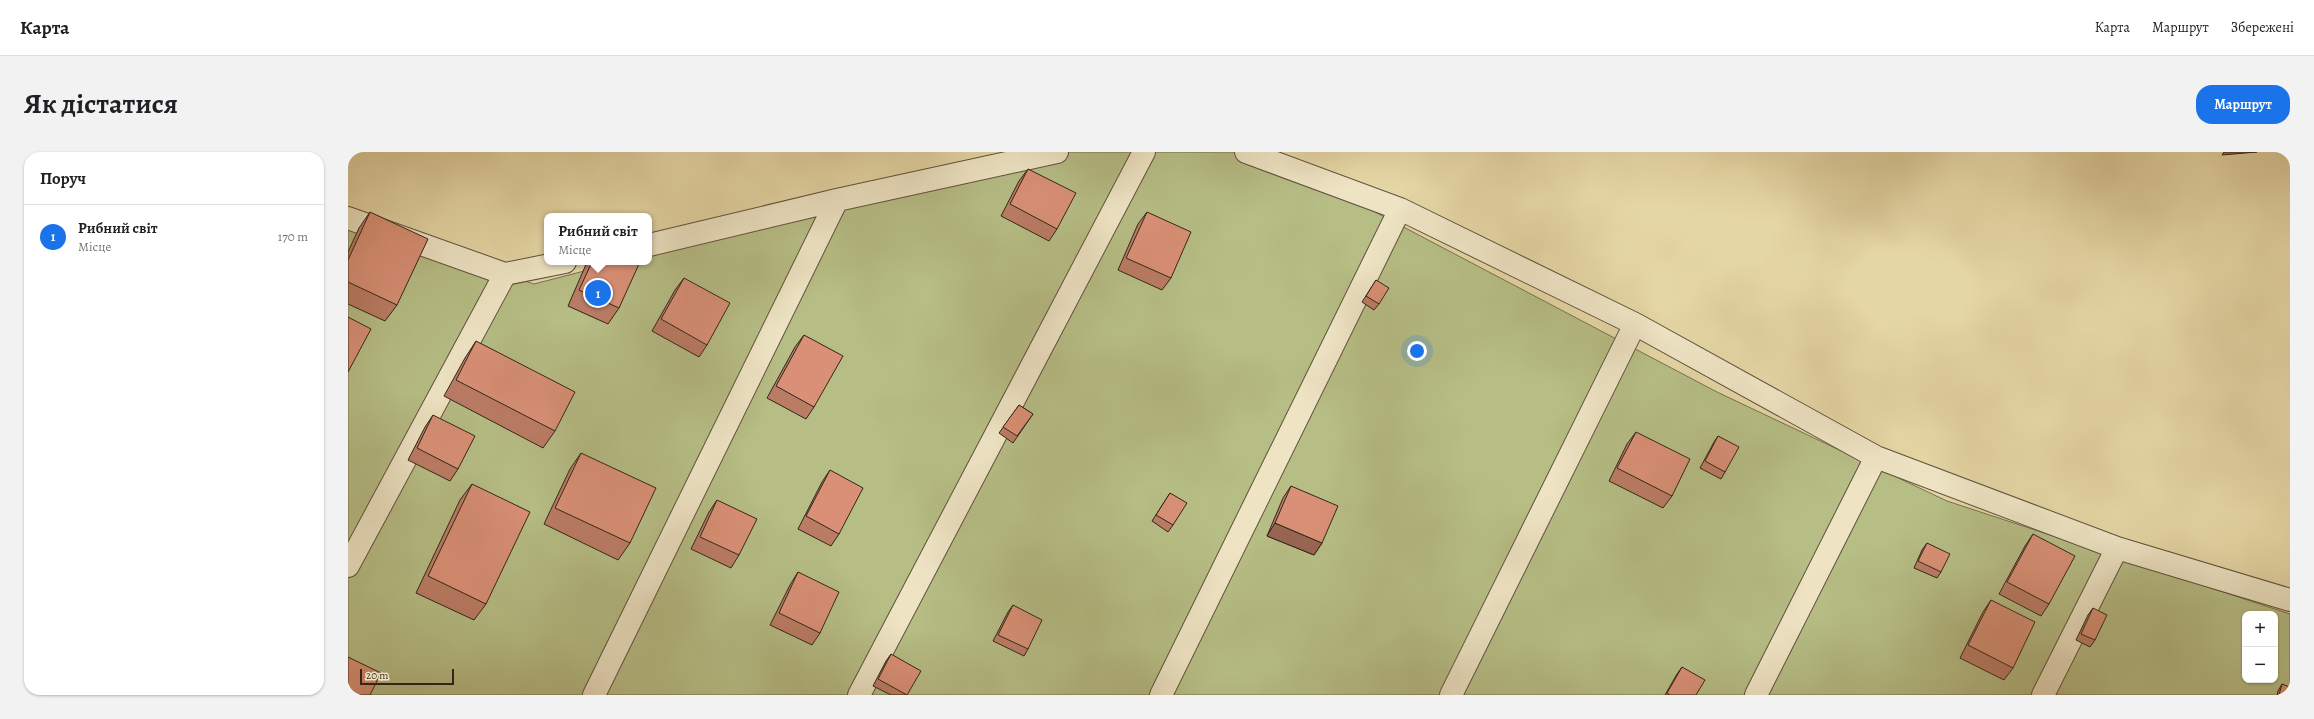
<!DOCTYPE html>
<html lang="uk">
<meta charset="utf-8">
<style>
body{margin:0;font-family:Alegreya,serif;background:#f2f2f2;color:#202124}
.controls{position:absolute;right:12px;bottom:12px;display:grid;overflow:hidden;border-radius:8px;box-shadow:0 1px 3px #0004}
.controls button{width:36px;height:36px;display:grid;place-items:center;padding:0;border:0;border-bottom:1px solid #e0e0e0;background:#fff;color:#202124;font:20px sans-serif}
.scale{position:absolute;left:12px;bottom:10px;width:94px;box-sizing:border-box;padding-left:4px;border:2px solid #322619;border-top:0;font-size:11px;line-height:14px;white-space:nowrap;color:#322619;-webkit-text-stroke:3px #eee4c4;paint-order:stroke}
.you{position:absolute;left:1069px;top:199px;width:14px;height:14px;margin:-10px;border:3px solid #fff;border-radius:50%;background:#1a73e8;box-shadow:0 0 0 6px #1a73e833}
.badge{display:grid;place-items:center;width:26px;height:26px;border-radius:50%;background:#1a73e8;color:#fff;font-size:13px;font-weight:700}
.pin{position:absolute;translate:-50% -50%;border:2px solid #fff;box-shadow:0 1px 4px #0006}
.popup{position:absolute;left:196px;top:61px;width:108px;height:52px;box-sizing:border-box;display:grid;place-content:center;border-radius:8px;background:#fff;filter:drop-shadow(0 1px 3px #0005);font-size:13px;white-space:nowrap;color:#757577}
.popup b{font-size:15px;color:#202124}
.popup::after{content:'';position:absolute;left:50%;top:100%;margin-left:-8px;border:8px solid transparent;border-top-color:#fff}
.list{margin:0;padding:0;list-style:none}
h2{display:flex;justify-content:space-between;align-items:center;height:52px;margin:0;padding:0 16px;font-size:17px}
h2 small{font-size:13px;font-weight:400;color:#757577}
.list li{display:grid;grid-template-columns:26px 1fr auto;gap:12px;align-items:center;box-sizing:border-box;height:64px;padding:0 16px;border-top:1px solid #e0e0e0}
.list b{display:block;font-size:15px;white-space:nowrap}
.list p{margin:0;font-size:13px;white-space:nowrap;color:#757577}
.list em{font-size:13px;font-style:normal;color:#757577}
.map{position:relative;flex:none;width:1942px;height:543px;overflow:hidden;border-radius:16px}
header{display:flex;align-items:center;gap:24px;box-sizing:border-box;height:56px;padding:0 20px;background:#fff;border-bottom:1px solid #e0e0e0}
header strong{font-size:19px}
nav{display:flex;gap:22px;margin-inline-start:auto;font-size:14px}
.intro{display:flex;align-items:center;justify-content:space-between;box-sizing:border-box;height:96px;padding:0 24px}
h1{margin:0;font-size:28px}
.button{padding:10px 18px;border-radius:16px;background:#1a73e8;color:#fff;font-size:14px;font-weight:700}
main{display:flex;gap:24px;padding:0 24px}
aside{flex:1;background:#fff;border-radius:16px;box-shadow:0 1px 3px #0004}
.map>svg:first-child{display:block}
.green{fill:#b6bd85;stroke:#74724f;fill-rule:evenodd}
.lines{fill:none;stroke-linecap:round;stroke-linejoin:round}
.minor-casing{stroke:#5f523c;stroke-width:24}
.minor{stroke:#eee4c4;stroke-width:22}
.wall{fill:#bb7c65;stroke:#322619}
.shaded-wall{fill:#986553;stroke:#322619}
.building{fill:#d99076;stroke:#322619}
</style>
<header>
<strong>Карта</strong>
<nav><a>Карта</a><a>Маршрут</a><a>Збережені</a></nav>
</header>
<div class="intro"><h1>Як дістатися</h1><a class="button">Маршрут</a></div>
<main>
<aside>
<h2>Поруч<small></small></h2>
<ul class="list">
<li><span class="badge">1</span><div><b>Рибний світ</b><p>Місце</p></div><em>170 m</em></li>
</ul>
</aside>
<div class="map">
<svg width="1942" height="543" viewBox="0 0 1942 543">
<rect width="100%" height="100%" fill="#e5d6a5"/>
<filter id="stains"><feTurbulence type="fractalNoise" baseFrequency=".005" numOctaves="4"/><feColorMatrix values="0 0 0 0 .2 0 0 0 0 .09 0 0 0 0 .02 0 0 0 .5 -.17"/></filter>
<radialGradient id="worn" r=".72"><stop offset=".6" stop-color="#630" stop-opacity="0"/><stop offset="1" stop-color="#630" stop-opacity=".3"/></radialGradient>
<path class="green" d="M 696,0 L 913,0 L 1369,240 L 1599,349 L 1942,462 L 1942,543 L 0,543 L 0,71 L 186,132 L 271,110 L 301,110 L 301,102 ZM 1897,462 L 1927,462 L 1927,528 L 1897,528 Z"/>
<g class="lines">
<defs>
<path id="minor" d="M 898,0 L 1052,57 L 1287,172 L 1528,305 L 1769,396 L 1942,448
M 0,66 L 157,122 L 217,110
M 301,93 L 489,48 L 709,0
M 0,414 L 157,122
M 246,543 L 489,48
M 511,543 L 796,0
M 813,543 L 1052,57
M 1103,543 L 1287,172
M 1408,543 L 1528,305
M 1695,543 L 1769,396"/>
</defs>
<use href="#minor" class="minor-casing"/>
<use href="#minor" class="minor"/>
</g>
<path class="wall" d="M 680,17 L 709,77 L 701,89 L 653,64 L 671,29 Z
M 22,60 L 49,153 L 37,169 L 0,152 L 0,100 L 11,76 Z
M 799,60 L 823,126 L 814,138 L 770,118 L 790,72 Z
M 239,110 L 287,110 L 271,156 L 260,172 L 220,154 Z
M 336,126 L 359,193 L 351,205 L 304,179 L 327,138 Z
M 1028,128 L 1031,152 L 1026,158 L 1014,150 Z
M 456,183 L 466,255 L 458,267 L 419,246 L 447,195 Z
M 128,189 L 207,279 L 195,296 L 96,244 L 117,206 Z
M 671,253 L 685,262 L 665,291 L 651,281 Z
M 85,263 L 110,317 L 102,329 L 60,308 L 77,275 Z
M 1288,280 L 1324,344 L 1315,356 L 1261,329 L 1279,292 Z
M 1370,284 L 1377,320 L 1373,327 L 1352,316 L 1366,290 Z
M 233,301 L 282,391 L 270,408 L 196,372 L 222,317 Z
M 482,318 L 491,382 L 483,394 L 450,377 L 474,330 Z
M 124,332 L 138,452 L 126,468 L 68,441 L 112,348 Z
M 943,334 L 974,391 L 966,403 L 919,384 L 935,346 Z
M 822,341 L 825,373 L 820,380 L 804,369 Z
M 369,348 L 391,403 L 383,416 L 343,397 L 361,360 Z
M 1685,382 L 1701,452 L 1693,464 L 1651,442 L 1677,394 Z
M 1579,391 L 1593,420 L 1589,426 L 1566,416 L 1574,398 Z
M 450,420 L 472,481 L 464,493 L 422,473 L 442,433 Z
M 1643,448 L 1665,516 L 1656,528 L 1612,506 L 1635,460 Z
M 665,453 L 680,497 L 676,504 L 645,489 L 660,460 Z
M 1745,456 L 1747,488 L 1742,495 L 1728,488 L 1740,463 Z
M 543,502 L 559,543 L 543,543 L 525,534 L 538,509 Z
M 1334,515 L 1348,543 L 1317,543 L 1329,522 Z
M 1934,532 L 1942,543 L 1929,543 L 1930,539 Z"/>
<path class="shaded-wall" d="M 1876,0 L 1909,0 L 1874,3 Z
M 927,371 L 974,391 L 966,403 L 919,384 Z"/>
<path class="building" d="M 680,17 L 728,41 L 709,77 L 662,52 Z
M 22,60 L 80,87 L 49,153 L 0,130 L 0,108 Z
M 799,60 L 843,80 L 823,126 L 778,106 Z
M 244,110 L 287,110 L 291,112 L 271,156 L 231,138 Z
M 336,126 L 382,151 L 359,193 L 313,167 Z
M 1028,128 L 1041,136 L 1031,152 L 1018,144 Z
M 0,165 L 23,177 L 0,220 Z
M 456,183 L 495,204 L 466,255 L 428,234 Z
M 128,189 L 227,240 L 207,279 L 108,228 Z
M 671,253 L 685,262 L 669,284 L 655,275 Z
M 85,263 L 127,284 L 110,317 L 69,296 Z
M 1288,280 L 1342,307 L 1324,344 L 1269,316 Z
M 1370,284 L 1391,295 L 1377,320 L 1357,309 Z
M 233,301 L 308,336 L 282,391 L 207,356 Z
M 482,318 L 515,336 L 491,382 L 458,364 Z
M 124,332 L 182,360 L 138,452 L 80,424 Z
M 943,334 L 990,354 L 974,391 L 927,371 Z
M 822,341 L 839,351 L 825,373 L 808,363 Z
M 369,348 L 409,367 L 391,403 L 352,385 Z
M 1685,382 L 1727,404 L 1701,452 L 1659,430 Z
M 1579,391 L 1602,402 L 1593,420 L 1570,409 Z
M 450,420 L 491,440 L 472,481 L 431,461 Z
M 1643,448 L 1687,470 L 1665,516 L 1620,493 Z
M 665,453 L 694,468 L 680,497 L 650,483 Z
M 1745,456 L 1759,463 L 1747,488 L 1733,482 Z
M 543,502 L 573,519 L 559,543 L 530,527 Z
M 0,505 L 33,521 L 22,543 L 0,543 Z
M 1334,515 L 1357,528 L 1348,543 L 1322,543 L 1319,541 Z
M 1934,532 L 1942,535 L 1942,543 L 1931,543 Z"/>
<rect width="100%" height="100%" filter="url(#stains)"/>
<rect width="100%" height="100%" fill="url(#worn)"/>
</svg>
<div class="controls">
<button>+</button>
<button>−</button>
</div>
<div class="scale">20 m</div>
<div class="you"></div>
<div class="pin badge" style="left:250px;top:141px">1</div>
<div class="popup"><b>Рибний світ</b>Місце</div>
</div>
</main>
